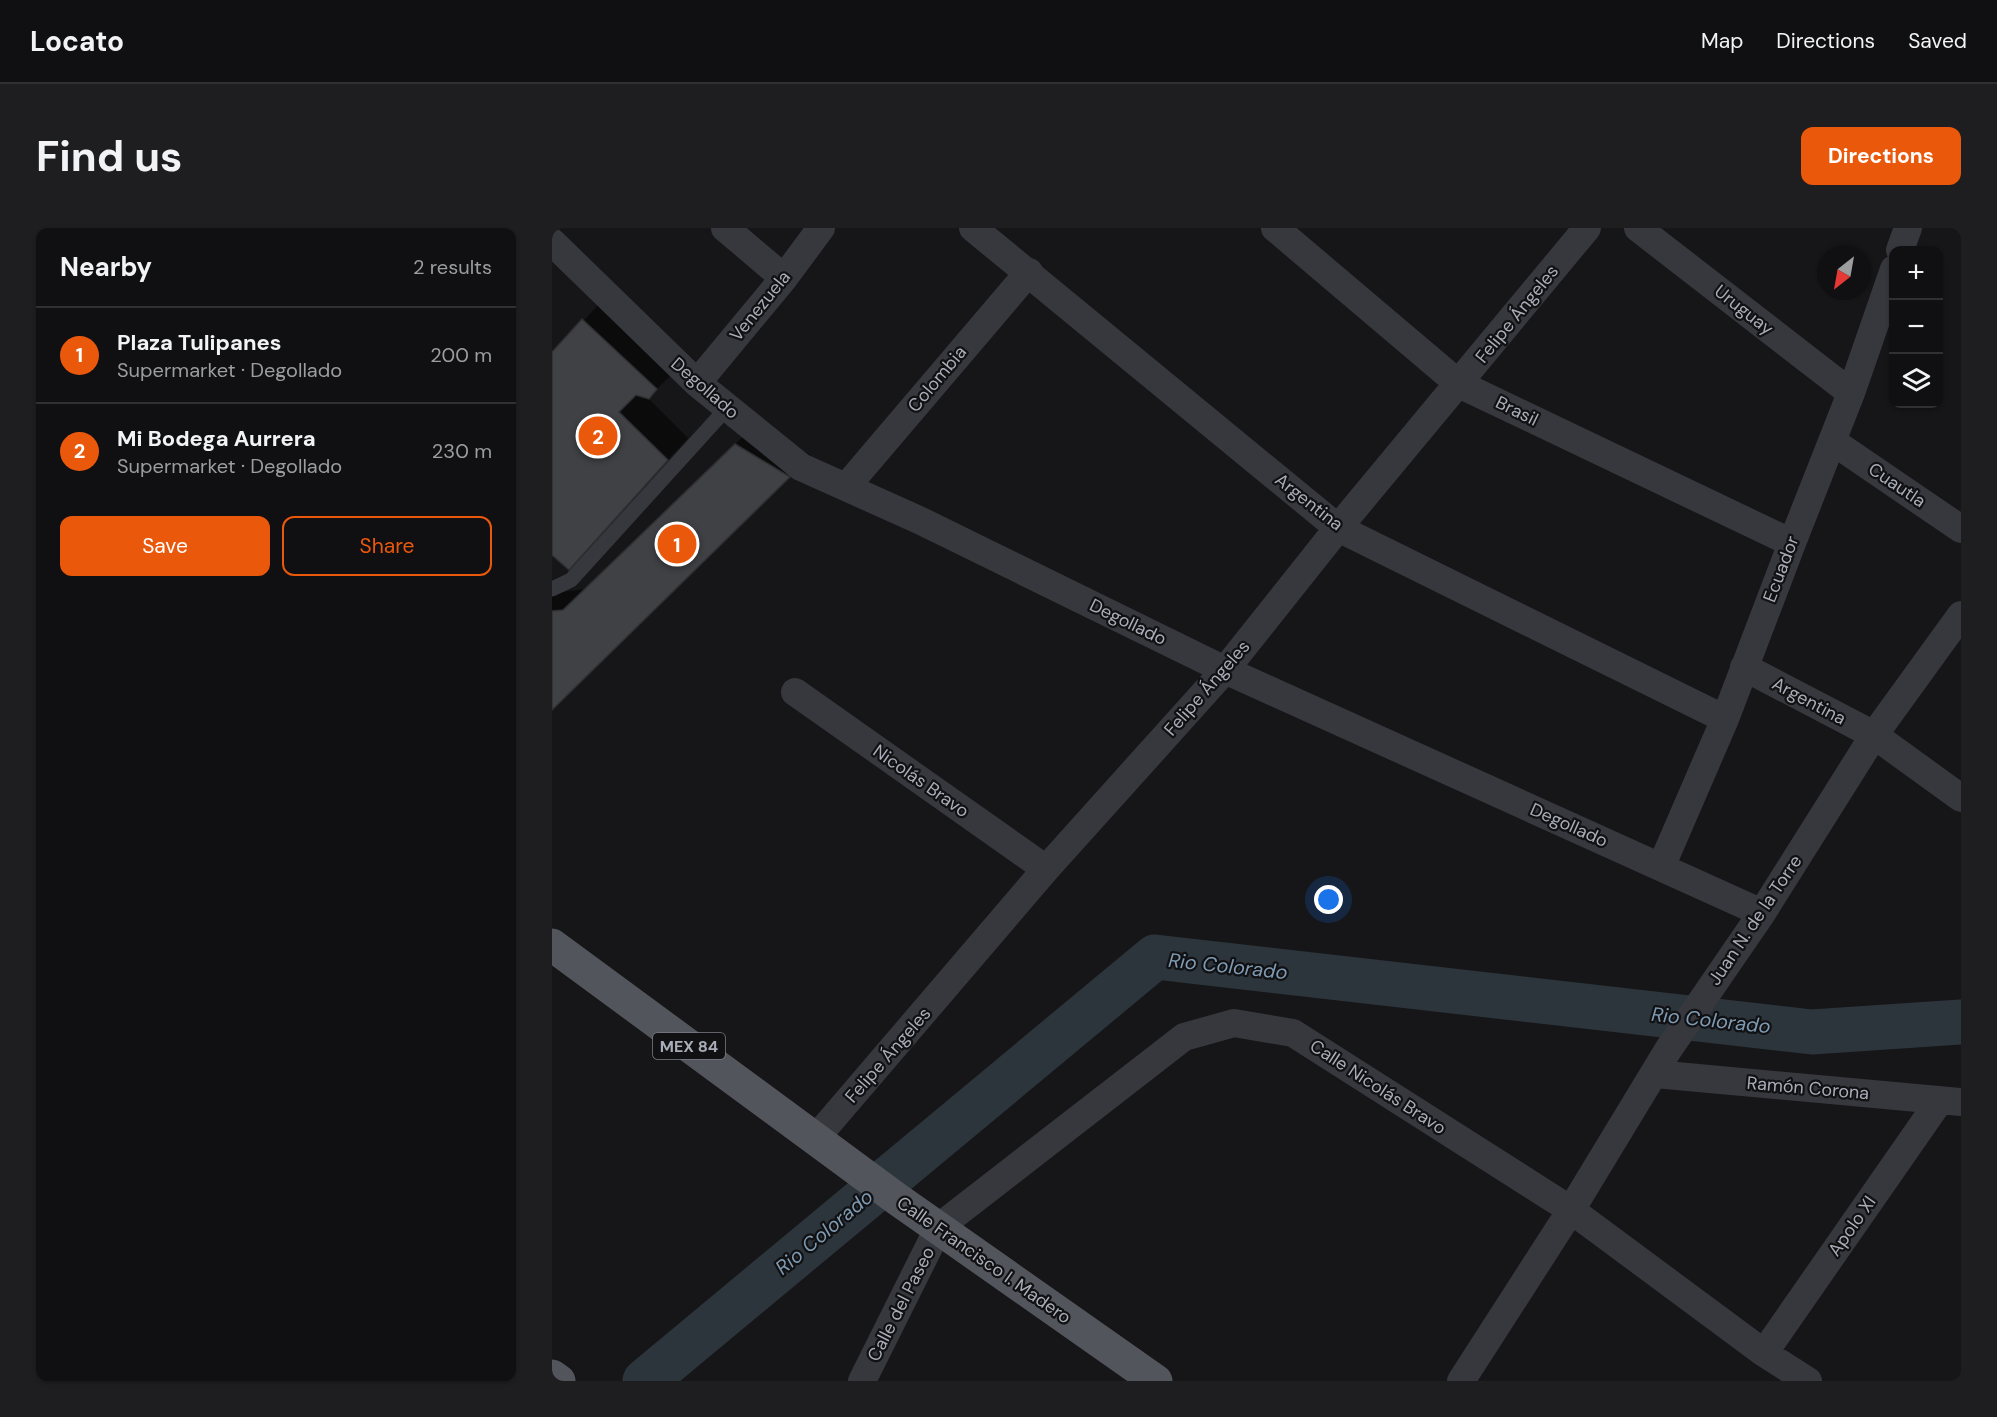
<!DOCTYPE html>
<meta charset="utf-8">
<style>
body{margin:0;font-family:"DM Sans",sans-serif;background:#1e1e20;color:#f1f3f6}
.controls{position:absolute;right:18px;top:18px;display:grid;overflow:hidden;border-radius:12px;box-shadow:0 2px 4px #0004}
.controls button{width:54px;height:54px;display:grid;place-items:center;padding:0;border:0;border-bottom:2px solid #303032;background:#101012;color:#f1f3f6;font:30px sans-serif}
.compass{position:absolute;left:1265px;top:18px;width:54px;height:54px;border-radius:50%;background:#101012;box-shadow:0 2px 4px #0004;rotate:211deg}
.you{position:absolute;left:777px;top:672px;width:21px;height:21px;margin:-15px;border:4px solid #fff;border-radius:50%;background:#1a73e8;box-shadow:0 0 0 9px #1a73e833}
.badge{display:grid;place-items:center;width:39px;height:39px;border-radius:50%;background:#ea580c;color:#fff;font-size:20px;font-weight:700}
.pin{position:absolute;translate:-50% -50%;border:3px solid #fff;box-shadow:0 2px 6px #0006}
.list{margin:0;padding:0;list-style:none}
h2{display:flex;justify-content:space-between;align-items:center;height:78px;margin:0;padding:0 24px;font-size:26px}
h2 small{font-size:20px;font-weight:400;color:#9c9d9f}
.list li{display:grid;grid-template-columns:39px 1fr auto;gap:18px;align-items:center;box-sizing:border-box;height:96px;padding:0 24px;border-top:2px solid #303032}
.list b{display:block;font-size:22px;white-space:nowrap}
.list p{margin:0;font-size:20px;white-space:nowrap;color:#9c9d9f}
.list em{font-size:20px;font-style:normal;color:#9c9d9f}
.actions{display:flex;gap:12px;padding:18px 24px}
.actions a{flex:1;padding:14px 0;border:2px solid #ea580c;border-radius:12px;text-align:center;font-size:21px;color:#ea580c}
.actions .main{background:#ea580c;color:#fff}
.icon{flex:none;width:33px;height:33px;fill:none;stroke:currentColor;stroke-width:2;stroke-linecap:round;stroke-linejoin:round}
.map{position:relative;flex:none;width:1409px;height:1153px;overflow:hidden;border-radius:12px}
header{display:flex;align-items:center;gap:36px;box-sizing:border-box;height:84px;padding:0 30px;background:#101012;border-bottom:2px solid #303032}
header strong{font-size:28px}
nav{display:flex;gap:33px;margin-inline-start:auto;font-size:21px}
.intro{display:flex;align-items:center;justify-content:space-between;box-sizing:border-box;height:144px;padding:0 36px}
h1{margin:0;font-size:42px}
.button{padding:15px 27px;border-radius:12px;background:#ea580c;color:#fff;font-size:21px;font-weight:700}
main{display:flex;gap:36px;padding:0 36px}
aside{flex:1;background:#101012;border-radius:12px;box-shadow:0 2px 4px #0004}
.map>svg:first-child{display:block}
.shadow{fill:#0007}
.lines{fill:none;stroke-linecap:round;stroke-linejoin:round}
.river{stroke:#2c353c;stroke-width:45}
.building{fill:#404145;stroke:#303034;stroke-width:1.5}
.lane{stroke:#37383d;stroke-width:15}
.street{stroke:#37383d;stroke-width:28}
.primary{stroke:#53555c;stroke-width:33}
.labels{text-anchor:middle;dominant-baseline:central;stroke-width:4.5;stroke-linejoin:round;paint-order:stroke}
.shield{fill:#111113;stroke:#7b7e86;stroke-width:1.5}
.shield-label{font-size:16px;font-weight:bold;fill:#a8adb8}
.street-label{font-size:18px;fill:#a8adb8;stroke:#111113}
.water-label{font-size:20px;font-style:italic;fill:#7f9bb3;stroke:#111113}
</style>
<header>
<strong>Locato</strong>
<nav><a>Map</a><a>Directions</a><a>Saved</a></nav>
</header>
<div class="intro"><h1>Find us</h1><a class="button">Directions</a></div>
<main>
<aside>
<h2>Nearby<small>2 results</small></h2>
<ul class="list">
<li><span class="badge">1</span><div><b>Plaza Tulipanes</b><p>Supermarket · Degollado</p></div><em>200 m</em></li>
<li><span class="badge">2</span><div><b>Mi Bodega Aurrera</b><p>Supermarket · Degollado</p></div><em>230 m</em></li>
</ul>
<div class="actions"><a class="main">Save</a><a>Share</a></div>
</aside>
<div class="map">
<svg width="1409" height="1153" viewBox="0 0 1409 1153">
<rect width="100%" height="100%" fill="#161618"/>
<path class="shadow" d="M 52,71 L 118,148 L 96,170 L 136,210 L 17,340 L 0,325 L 0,126 Z
M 205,195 L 258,227 L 0,480 L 0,365 L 34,361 Z"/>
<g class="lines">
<path class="river" d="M 93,1153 L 603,729 L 1260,804 L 1409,794"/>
</g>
<path class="building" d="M 30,91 L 105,161 L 97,171 L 84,167 L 67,184 L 116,232 L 17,342 L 0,327 L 0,124 Z
M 183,216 L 238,249 L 0,482 L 0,383 L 11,382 Z"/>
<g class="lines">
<path class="lane" d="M 0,361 L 19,352 L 175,180"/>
<path class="street" d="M 173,0 L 232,50
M 421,0 L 786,300 L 1173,491
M 723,0 L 907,156 L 1240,315
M 1086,0 L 1299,165
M 0,14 L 145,155 L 249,239 L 367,292 L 673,442 L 1210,685
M 1348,22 L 1356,0
M 145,155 L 232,50 L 269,0
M 1280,213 L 1409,301
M 294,259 L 477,44
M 1192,439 L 1322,507 L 1409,570
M 243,464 L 494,641
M 1109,639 L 1173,491 L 1240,315 L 1299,165 L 1342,41
M 1103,846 L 1409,874
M 263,911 L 494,641 L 673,442 L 786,300 L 1035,0
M 1212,1125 L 1388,872
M 310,1153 L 387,999 L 632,809 L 682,795 L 741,805 L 1019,982 L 1212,1125 L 1256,1153
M 909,1153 L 1019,982 L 1116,822 L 1210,685 L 1322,507 L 1409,387"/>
<path class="primary" d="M 0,717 L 345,971 L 604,1153
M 0,1148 L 7,1153"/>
</g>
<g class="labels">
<rect class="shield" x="101" y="805" width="72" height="26" rx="4.5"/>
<g class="shield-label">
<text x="137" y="818">MEX 84</text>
</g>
<g class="street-label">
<text transform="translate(208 78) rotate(-51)">Venezuela</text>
<text transform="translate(1192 82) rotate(38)">Uruguay</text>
<text transform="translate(965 86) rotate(-51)">Felipe Ángeles</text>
<text transform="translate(385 151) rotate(-50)">Colombia</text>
<text transform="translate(153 160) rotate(41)">Degollado</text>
<text transform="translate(965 183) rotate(26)">Brasil</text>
<text transform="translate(1345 257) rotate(34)">Cuautla</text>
<text transform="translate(757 274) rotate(38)">Argentina</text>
<text transform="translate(1229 341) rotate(-69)">Ecuador</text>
<text transform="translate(576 394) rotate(26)">Degollado</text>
<text transform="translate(655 460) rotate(-49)">Felipe Ángeles</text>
<text transform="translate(1257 473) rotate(28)">Argentina</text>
<text transform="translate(369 553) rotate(35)">Nicolás Bravo</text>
<text transform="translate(1017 597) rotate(24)">Degollado</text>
<text transform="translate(1203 692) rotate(-56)">Juan N. de la Torre</text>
<text transform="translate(336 827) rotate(-49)">Felipe Ángeles</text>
<text transform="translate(826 859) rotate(33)">Calle Nicolás Bravo</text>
<text transform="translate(1256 860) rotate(5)">Ramón Corona</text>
<text transform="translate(1300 998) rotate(-55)">Apolo XI</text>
<text transform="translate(432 1032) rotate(35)">Calle Francisco I. Madero</text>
<text transform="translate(349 1076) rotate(-63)">Calle del Paseo</text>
</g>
<g class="water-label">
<text transform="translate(676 738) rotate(6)">Rio Colorado</text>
<text transform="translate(1159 792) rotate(6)">Rio Colorado</text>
<text transform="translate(272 1004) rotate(-40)">Rio Colorado</text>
</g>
</g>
</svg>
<div class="controls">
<button>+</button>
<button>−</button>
<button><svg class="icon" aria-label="layers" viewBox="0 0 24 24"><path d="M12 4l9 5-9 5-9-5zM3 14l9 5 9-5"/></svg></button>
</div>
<svg class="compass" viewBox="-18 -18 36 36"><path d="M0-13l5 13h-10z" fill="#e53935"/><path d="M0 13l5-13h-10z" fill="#9c9d9f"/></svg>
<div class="you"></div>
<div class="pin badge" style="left:125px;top:316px">1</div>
<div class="pin badge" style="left:46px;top:208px">2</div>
</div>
</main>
